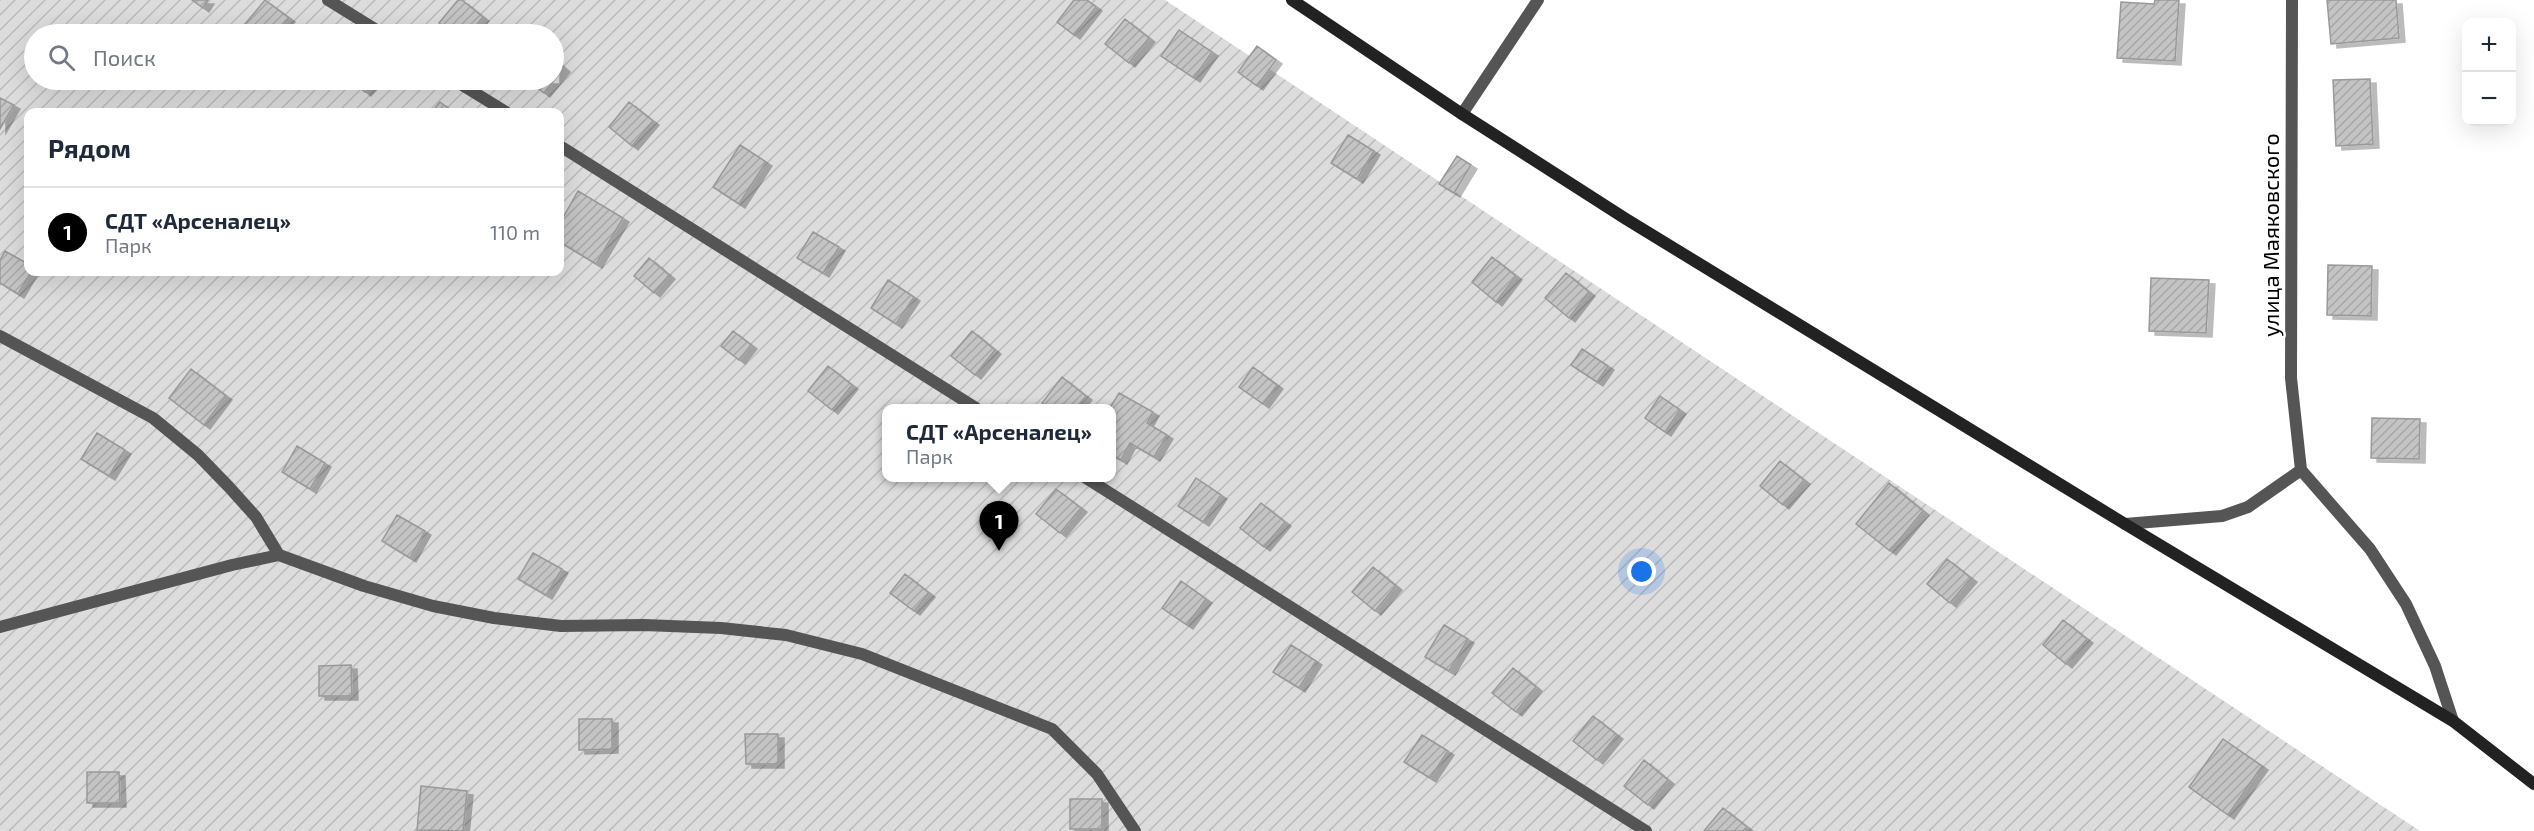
<!DOCTYPE html>
<html lang="ru">
<meta charset="utf-8">
<style>
body{margin:0;font-family:"Exo 2",sans-serif;background:#f6f6f7;color:#1f2937}
.controls{position:absolute;right:18px;top:18px;display:grid;overflow:hidden;border-radius:12px;box-shadow:0 6px 24px #0002}
.controls button{width:54px;height:54px;display:grid;place-items:center;padding:0;border:0;border-bottom:2px solid #e0e1e3;background:#fff;color:#1f2937;font:30px sans-serif}
.you{position:absolute;left:1642px;top:572px;width:21px;height:21px;margin:-15px;border:4px solid #fff;border-radius:50%;background:#1a73e8;box-shadow:0 0 0 9px #1a73e833}
.badge{display:grid;place-items:center;width:39px;height:39px;border-radius:50%;background:#000;color:#fff;font-size:20px;font-weight:700}
.pin{position:absolute;translate:-50% -50px;filter:drop-shadow(0 2px 3px #0008)}
.pin::after{content:'';position:absolute;top:32px;width:21px;height:18px;background:inherit;clip-path:polygon(0 0,100% 0,50% 100%)}
.popup{position:absolute;left:882px;top:404px;width:234px;height:78px;box-sizing:border-box;display:grid;place-content:center;border-radius:12px;background:#fff;filter:drop-shadow(0 2px 4px #0005);font-size:20px;white-space:nowrap;color:#747a83}
.popup b{font-size:22px;color:#1f2937}
.popup::after{content:'';position:absolute;left:50%;top:100%;margin-left:-12px;border:12px solid transparent;border-top-color:#fff}
.list{margin:0;padding:0;list-style:none}
h2{display:flex;justify-content:space-between;align-items:center;height:78px;margin:0;padding:0 24px;font-size:26px}
h2 small{font-size:20px;font-weight:400;color:#747a83}
.list li{display:grid;grid-template-columns:39px 1fr auto;gap:18px;align-items:center;box-sizing:border-box;height:90px;padding:0 24px;border-top:2px solid #e0e1e3}
.list b{display:block;font-size:22px;white-space:nowrap}
.list p{margin:0;font-size:20px;white-space:nowrap;color:#747a83}
.list em{font-size:20px;font-style:normal;color:#747a83}
.icon{flex:none;width:33px;height:33px;fill:none;stroke:currentColor;stroke-width:2;stroke-linecap:round;stroke-linejoin:round}
.map{position:relative;flex:none;width:2534px;height:831px;overflow:hidden}
.search{position:absolute;background:#fff;box-shadow:0 6px 24px #0002;left:24px;top:24px;width:540px;height:66px;display:flex;align-items:center;gap:15px;box-sizing:border-box;padding:0 21px;border-radius:33px;color:#747a83;font-size:22px}
.panel{position:absolute;background:#fff;box-shadow:0 6px 24px #0002;left:24px;top:108px;width:540px;height:168px;border-radius:12px}
.map>svg:first-child{display:block}
.garden{fill:url(#garden-furrows);fill-rule:evenodd}
.building{fill:url(#building-hatch);stroke:#999;stroke-width:1.5;filter:url(#shadow)}
.lines{fill:none;stroke-linecap:round;stroke-linejoin:round}
.lane{stroke:#555;stroke-width:12}
.street{stroke:#555;stroke-width:12}
.secondary{stroke:#222;stroke-width:12}
.labels{text-anchor:middle;dominant-baseline:central;stroke-width:5;stroke-linejoin:round;paint-order:stroke}
.street-label{font-size:22px;fill:#000;stroke:#fff}
</style>
<div class="map">
<svg width="2534" height="831" viewBox="0 0 2534 831">
<defs>
<pattern id="garden-furrows" width="10" height="10" patternUnits="userSpaceOnUse" patternTransform="scale(1.5)"><rect width="10" height="10" fill="#dcdcdc"/><path d="M-1 1l2-2M0 10L10 0M9 11l2-2" fill="none" stroke="#bbb"/></pattern>
<pattern id="building-hatch" width="6" height="6" patternUnits="userSpaceOnUse" patternTransform="scale(1.5)"><rect width="6" height="6" fill="#c4c4c4"/><path d="M-1 1l2-2M0 6l6-6M5 7l2-2" fill="none" stroke="#a7a7a7"/></pattern>
<filter id="shadow"><feDropShadow dx="6" dy="4" stdDeviation="0" flood-color="#0004"/></filter>
</defs>
<rect width="100%" height="100%" fill="#fff"/>
<path class="garden" d="M 0,0 L 1165,0 L 2420,831 L 0,831 ZM 34,34 L 554,34 L 554,80 L 34,80 ZM 28,112 L 560,112 L 560,272 L 28,272 ZM 886,408 L 1112,408 L 1112,478 L 886,478 Z"/>
<path class="building" d="M 192,0 L 208,0 L 203,8 Z
M 265,0 L 289,18 L 276,34 L 258,34 L 245,24 Z
M 458,0 L 462,0 L 483,17 L 469,34 L 453,34 L 439,23 Z
M 1074,0 L 1087,0 L 1096,7 L 1074,35 L 1057,22 Z
M 2155,0 L 2179,0 L 2175,61 L 2117,58 L 2121,2 L 2154,4 Z
M 2327,0 L 2396,0 L 2399,38 L 2331,44 Z
M 1125,19 L 1149,38 L 1129,63 L 1105,44 Z
M 1179,30 L 1212,52 L 1194,78 L 1161,56 Z
M 1257,46 L 1276,60 L 1257,86 L 1238,72 Z
M 554,59 L 564,68 L 544,93 L 527,80 L 554,80 Z
M 2370,79 L 2373,144 L 2336,146 L 2333,80 Z
M 350,80 L 376,80 L 365,92 Z
M 0,98 L 14,105 L 0,129 Z
M 440,102 L 453,112 L 432,112 Z
M 629,102 L 653,121 L 632,146 L 609,127 Z
M 1348,135 L 1374,151 L 1357,179 L 1331,163 Z
M 740,145 L 766,162 L 739,204 L 713,187 Z
M 1457,156 L 1471,165 L 1454,193 L 1439,184 Z
M 578,191 L 623,218 L 596,264 L 560,242 L 560,223 Z
M 813,232 L 839,247 L 823,273 L 797,258 Z
M 5,251 L 28,264 L 28,272 L 31,272 L 18,294 L 0,283 L 0,260 Z
M 1492,257 L 1516,276 L 1496,302 L 1472,282 Z
M 649,258 L 669,275 L 654,293 L 634,276 Z
M 2328,265 L 2372,266 L 2371,316 L 2327,315 Z
M 1566,273 L 1589,292 L 1569,318 L 1545,298 Z
M 2151,278 L 2209,280 L 2206,333 L 2149,331 Z
M 888,280 L 914,297 L 896,324 L 871,308 Z
M 733,331 L 751,345 L 739,360 L 721,346 Z
M 972,331 L 995,350 L 975,375 L 951,356 Z
M 1582,349 L 1608,366 L 1597,382 L 1571,365 Z
M 828,366 L 852,385 L 832,410 L 808,391 Z
M 1253,367 L 1277,385 L 1263,404 L 1239,387 Z
M 191,369 L 226,396 L 204,425 L 169,398 Z
M 1062,377 L 1086,396 L 1076,408 L 1049,408 L 1042,403 Z
M 1119,393 L 1153,412 L 1147,423 L 1167,435 L 1154,457 L 1130,443 L 1121,460 L 1112,455 L 1110,408 Z
M 1660,396 L 1680,410 L 1665,432 L 1645,418 Z
M 2372,418 L 2420,419 L 2419,459 L 2371,458 Z
M 97,433 L 125,450 L 109,476 L 81,459 Z
M 297,446 L 325,463 L 310,489 L 282,472 Z
M 1780,461 L 1804,480 L 1783,505 L 1760,486 Z
M 1196,478 L 1221,495 L 1203,522 L 1178,506 Z
M 1889,483 L 1923,511 L 1890,551 L 1856,524 Z
M 1056,489 L 1081,508 L 1060,533 L 1036,514 Z
M 1261,503 L 1285,522 L 1264,547 L 1240,528 Z
M 397,515 L 425,531 L 410,558 L 382,541 Z
M 533,553 L 562,569 L 546,595 L 518,579 Z
M 1947,559 L 1971,578 L 1950,603 L 1927,584 Z
M 1373,567 L 1396,586 L 1375,611 L 1352,592 Z
M 905,574 L 929,593 L 914,611 L 890,593 Z
M 1181,581 L 1206,599 L 1187,625 L 1162,608 Z
M 2063,620 L 2087,639 L 2066,664 L 2043,645 Z
M 1444,625 L 1468,639 L 1449,671 L 1425,657 Z
M 1291,645 L 1316,661 L 1299,688 L 1273,672 Z
M 351,665 L 352,696 L 319,696 L 319,666 Z
M 1513,668 L 1536,687 L 1516,712 L 1492,693 Z
M 1593,716 L 1617,735 L 1597,760 L 1573,741 Z
M 579,719 L 612,719 L 612,749 L 579,750 Z
M 745,734 L 778,734 L 778,764 L 746,764 Z
M 1422,735 L 1448,751 L 1430,778 L 1404,762 Z
M 2223,739 L 2262,766 L 2228,815 L 2189,787 Z
M 1644,760 L 1668,780 L 1648,805 L 1624,786 Z
M 87,772 L 119,772 L 120,803 L 87,803 Z
M 421,786 L 467,791 L 463,831 L 417,830 Z
M 1070,799 L 1102,799 L 1102,829 L 1070,829 Z
M 1723,808 L 1747,827 L 1743,831 L 1704,831 Z"/>
<g class="lines">
<path class="lane" d="M 328,0 L 383,34
M 454,80 L 506,112
M 1462,114 L 1538,0
M 560,146 L 976,408
M 0,336 L 153,418 L 198,455 L 229,487 L 256,517 L 279,555
M 1086,478 L 1646,831
M 0,627 L 232,565 L 279,555 L 364,586 L 433,606 L 494,618 L 561,626 L 644,625 L 721,628 L 786,635 L 862,654 L 1052,729 L 1097,774 L 1135,831"/>
<path class="street" d="M 2292,0 L 2291,378 L 2301,470 L 2370,549 L 2406,604 L 2435,666 L 2453,721
M 2125,524 L 2222,516 L 2248,507 L 2301,470"/>
<path class="secondary" d="M 1292,0 L 1462,114 L 1626,219 L 2125,524 L 2453,721 L 2534,784"/>
</g>
<g class="labels">
<g class="street-label">
<text transform="translate(2270 235) rotate(-90)">улица Маяковского</text>
</g>
</g>
</svg>
<div class="controls">
<button>+</button>
<button>−</button>
</div>
<div class="you"></div>
<div class="pin badge" style="left:999px;top:551px">1</div>
<div class="popup"><b>СДТ «Арсеналец»</b>Парк</div>
<div class="search"><svg class="icon" aria-label="search" viewBox="0 0 24 24"><circle cx="10" cy="10" r="6"/><path d="M15 15l6 6"/></svg>Поиск</div>
<section class="panel">
<h2>Рядом<small></small></h2>
<ul class="list">
<li><span class="badge">1</span><div><b>СДТ «Арсеналец»</b><p>Парк</p></div><em>110 m</em></li>
</ul>
</section>
</div>
